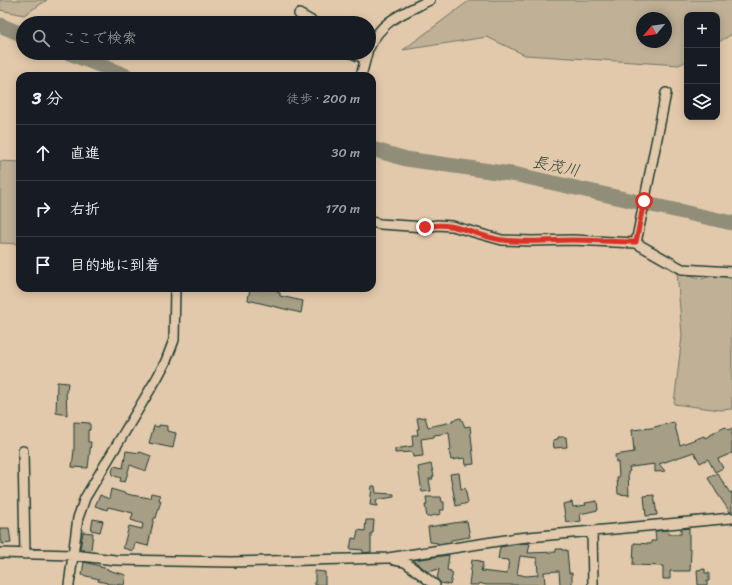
<!DOCTYPE html>
<html lang="ja">
<meta charset="utf-8">
<style>
body{margin:0;font-family:Sriracha,"Klee One",sans-serif;background:#242831;color:#f1f3f6}
.controls{position:absolute;right:12px;top:12px;display:grid;overflow:hidden;border-radius:8px;box-shadow:0 2px 10px #0003}
.controls button{width:36px;height:36px;display:grid;place-items:center;padding:0;border:0;border-bottom:1px solid #363941;background:#171b24;color:#f1f3f6;font:20px sans-serif}
.compass{position:absolute;left:636px;top:12px;width:36px;height:36px;border-radius:50%;background:#171b24;box-shadow:0 2px 10px #0003;rotate:241deg}
.stop{position:absolute;width:12px;height:12px;margin:-9px;border:3px solid #d93025;border-radius:50%;background:#fff}
.stop.end{background:#d93025;border-color:#fff;box-shadow:0 1px 4px #0008}
.list{margin:0;padding:0;list-style:none}
h2{display:flex;justify-content:space-between;align-items:center;height:52px;margin:0;padding:0 16px;font-size:17px}
h2 small{font-size:13px;font-weight:400;color:#9ea1a6}
.list li{display:grid;grid-template-columns:26px 1fr auto;gap:12px;align-items:center;box-sizing:border-box;height:56px;padding:0 16px;border-top:1px solid #363941}
.list b{display:block;font-size:15px;white-space:nowrap}
.list em{font-size:13px;font-style:normal;color:#9ea1a6}
.icon{flex:none;width:22px;height:22px;fill:none;stroke:currentColor;stroke-width:2;stroke-linecap:round;stroke-linejoin:round}
.map{position:relative;flex:none;width:732px;height:585px;overflow:hidden}
.search{position:absolute;background:#171b24;box-shadow:0 2px 10px #0003;left:16px;top:16px;width:360px;height:44px;display:flex;align-items:center;gap:10px;box-sizing:border-box;padding:0 14px;border-radius:22px;color:#9ea1a6;font-size:15px}
.panel{position:absolute;background:#171b24;box-shadow:0 2px 10px #0003;left:16px;top:72px;width:360px;height:220px;border-radius:12px}
.map>svg:first-child{display:block}
.green{fill:#bfb096;stroke:#6f7665;fill-rule:evenodd}
.lines{fill:none;stroke-linecap:round;stroke-linejoin:round}
.river{stroke:#908e79;stroke-width:15}
.building{fill:#a79e86;stroke:#1f3d34;fill-rule:evenodd}
.minor-casing{stroke:#1f3d34;stroke-width:12}
.minor{stroke:#e3c9ab;stroke-width:9}
.route{stroke:#d93025;stroke-width:5}
.labels{text-anchor:middle;dominant-baseline:central;stroke-width:3;stroke-linejoin:round;paint-order:stroke}
.water-label{font-size:16px;font-style:italic;fill:#2a453b;stroke:#e3c9ab}
</style>
<div class="map">
<svg width="732" height="585" viewBox="0 0 732 585">
<rect width="100%" height="100%" fill="#e3c9ab"/>
<filter id="ink" filterUnits="userSpaceOnUse"><feTurbulence type="fractalNoise" baseFrequency=".025" numOctaves="2"/><feDisplacementMap in="SourceGraphic" scale="8" xChannelSelector="R" yChannelSelector="G"/><feConvolveMatrix kernelMatrix="1 2 1 2 8 2 1 2 1" color-interpolation-filters="sRGB"/></filter>
<g filter="url(#ink)">
<path class="green" d="M 0,0 L 47,0 L 24,15 L 0,10 Z
M 470,0 L 732,0 L 732,34 L 717,43 L 717,15 L 687,15 L 687,61 L 679,65 L 525,55 L 487,37 L 403,50 ZM 642,18 L 666,18 L 666,42 L 642,42 Z
M 0,161 L 20,162 L 20,244 L 0,243 Z
M 677,271 L 702,279 L 718,274 L 732,279 L 732,409 L 720,410 L 674,404 L 682,336 Z"/>
<g class="lines">
<path class="river" d="M 0,25 L 23,35
M 69,53 L 127,76
M 372,149 L 406,159 L 518,175 L 732,223"/>
</g>
<path class="building" d="M 250,288 L 265,290 L 265,288 L 278,288 L 277,292 L 280,293 L 280,296 L 303,301 L 301,313 L 248,300 Z
M 57,382 L 68,383 L 67,390 L 66,390 L 67,415 L 56,413 Z
M 425,417 L 428,427 L 452,422 L 452,420 L 461,418 L 465,427 L 470,426 L 474,464 L 466,465 L 465,458 L 451,460 L 449,451 L 451,450 L 449,433 L 434,435 L 434,437 L 421,439 L 423,456 L 413,457 L 412,452 L 395,453 L 395,449 L 413,446 L 412,435 L 418,435 L 417,429 L 419,429 L 417,418 Z
M 74,422 L 90,423 L 90,430 L 88,430 L 88,442 L 91,442 L 88,468 L 72,467 L 74,450 Z
M 674,422 L 680,445 L 704,436 L 705,438 L 725,427 L 728,430 L 732,428 L 732,453 L 718,459 L 723,468 L 715,472 L 708,459 L 700,463 L 694,452 L 659,464 L 665,471 L 655,472 L 655,464 L 631,467 L 629,468 L 630,471 L 628,472 L 629,495 L 618,494 L 617,477 L 619,477 L 618,462 L 616,462 L 615,455 L 634,452 L 632,430 L 651,428 Z
M 159,425 L 167,426 L 167,431 L 176,433 L 173,448 L 149,443 L 154,426 L 159,427 Z
M 558,437 L 566,437 L 567,447 L 554,448 L 553,440 L 558,439 Z
M 126,451 L 140,453 L 140,452 L 151,456 L 146,471 L 130,465 L 125,482 L 120,481 L 121,478 L 112,475 L 113,473 L 112,472 L 114,466 L 123,468 Z
M 431,464 L 434,476 L 432,477 L 433,479 L 429,479 L 431,491 L 422,492 L 418,467 Z
M 459,473 L 461,489 L 465,488 L 468,503 L 456,506 L 450,474 Z
M 717,473 L 730,493 L 732,492 L 732,512 L 730,512 L 717,493 L 708,478 Z
M 372,486 L 375,486 L 376,493 L 394,494 L 394,497 L 376,500 L 377,506 L 370,505 Z
M 111,489 L 131,495 L 150,498 L 151,493 L 160,495 L 159,500 L 161,501 L 156,518 L 154,518 L 148,546 L 135,543 L 133,551 L 123,548 L 129,526 L 142,529 L 143,524 L 131,520 L 133,513 L 108,507 L 107,510 L 95,506 L 100,495 L 109,499 Z
M 654,495 L 657,515 L 646,516 L 644,496 Z
M 426,497 L 441,497 L 442,502 L 444,502 L 444,510 L 440,510 L 441,514 L 427,517 L 425,505 L 427,505 Z
M 597,501 L 598,510 L 580,514 L 581,521 L 571,523 L 569,521 L 566,522 L 563,504 L 572,502 L 573,507 L 586,505 L 585,503 Z
M 93,519 L 103,521 L 100,532 L 91,530 Z
M 366,520 L 374,520 L 373,533 L 371,533 L 371,552 L 363,553 L 363,550 L 350,549 L 352,538 L 356,539 L 358,530 L 365,531 Z
M 467,521 L 470,537 L 451,540 L 451,542 L 437,544 L 438,543 L 430,542 L 428,527 Z
M 0,528 L 9,528 L 11,543 L 2,544 L 2,541 L 0,541 Z
M 689,528 L 689,550 L 691,550 L 690,571 L 670,571 L 670,579 L 663,579 L 663,566 L 633,565 L 634,543 L 651,544 L 651,541 L 656,541 L 655,531 L 668,530 L 668,534 L 681,534 L 681,529 Z
M 83,532 L 93,533 L 91,550 L 80,549 Z
M 524,543 L 530,544 L 528,553 L 556,552 L 556,549 L 562,549 L 562,550 L 567,550 L 569,573 L 572,573 L 572,585 L 560,585 L 559,571 L 544,572 L 545,584 L 542,585 L 486,585 L 479,583 L 479,585 L 469,585 L 472,560 L 481,561 L 480,562 L 483,563 L 481,571 L 507,574 L 509,560 L 498,559 L 500,547 ZM 520,556 L 537,558 L 538,575 L 526,576 L 517,574 Z
M 449,555 L 447,570 L 451,571 L 451,573 L 453,573 L 450,585 L 441,583 L 437,579 L 439,569 L 428,572 L 413,560 Z
M 84,562 L 100,566 L 100,567 L 108,569 L 108,570 L 126,575 L 124,585 L 107,584 L 107,583 L 98,581 L 99,579 L 82,575 Z
M 705,569 L 705,573 L 709,573 L 709,581 L 707,581 L 707,585 L 698,585 L 697,570 Z
M 315,571 L 325,572 L 325,585 L 315,585 Z"/>
<g class="lines">
<defs>
<path id="minor" d="M 299,14 L 315,23
M 369,48 C 381,20 404,13 430,0
M 352,53 L 365,59
M 361,76 L 367,53
M 372,222 L 380,224 L 425,227 L 437,225 L 452,226 L 502,240 L 532,241 L 572,240 L 636,243 L 682,269 L 732,272
M 636,243 L 666,93
M 23,451 L 25,554
M 592,531 L 593,585
M 0,553 L 73,555 L 115,560 L 232,562 L 388,558 L 518,538 L 732,518
M 394,560 L 405,562 L 435,585
M 69,585 L 78,518 L 85,498 L 157,378 L 166,361 L 174,340 L 175,288"/>
</defs>
<use href="#minor" class="minor-casing"/>
<use href="#minor" class="minor"/>
</g>
</g>
<g class="lines" filter="url(#ink)">
<path class="route" d="M 425,227 C 455,220 474,236 502,240 C 525,243 549,240 572,240 C 593,240 615,242 636,242 L 644,201"/>
</g>
<g class="labels">
<g class="water-label">
<text transform="translate(556 166) rotate(12)">長茂川</text>
</g>
</g>
</svg>
<div class="controls">
<button>+</button>
<button>−</button>
<button><svg class="icon" aria-label="layers" viewBox="0 0 24 24"><path d="M12 4l9 5-9 5-9-5zM3 14l9 5 9-5"/></svg></button>
</div>
<svg class="compass" viewBox="-18 -18 36 36"><path d="M0-13l5 13h-10z" fill="#e53935"/><path d="M0 13l5-13h-10z" fill="#9ea1a6"/></svg>
<div class="stop" style="left:644px;top:201px"></div>
<div class="stop end" style="left:425px;top:227px"></div>
<div class="search"><svg class="icon" aria-label="search" viewBox="0 0 24 24"><circle cx="10" cy="10" r="6"/><path d="M15 15l6 6"/></svg>ここで検索</div>
<section class="panel">
<h2>3 分<small>徒歩 · 200 m</small></h2>
<ul class="list">
<li><svg class="icon" aria-label="ahead" viewBox="0 0 24 24"><path d="M12 20V5M6 11l6-6 6 6"/></svg><div><b>直進</b></div><em>30 m</em></li>
<li><svg class="icon" aria-label="right" viewBox="0 0 24 24"><path d="M7 20v-9h11M14 6l5 5-5 5"/></svg><div><b>右折</b></div><em>170 m</em></li>
<li><svg class="icon" aria-label="arrive" viewBox="0 0 24 24"><path d="M6 21V4h12l-3 4 3 4H6"/></svg><div><b>目的地に到着</b></div></li>
</ul>
</section>
</div>
